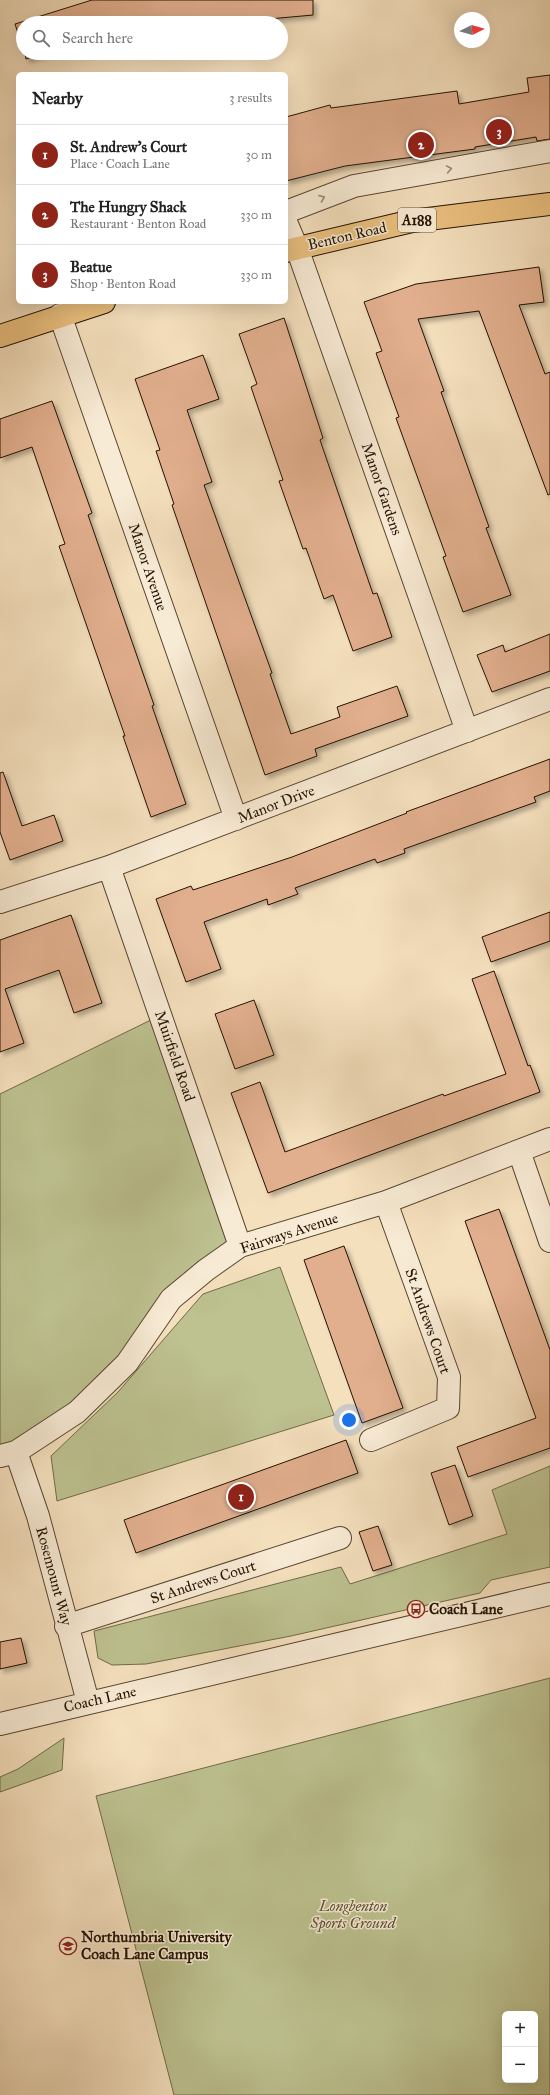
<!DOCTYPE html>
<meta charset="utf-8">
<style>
body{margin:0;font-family:"IM FELL Great Primer",serif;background:#f6f6f6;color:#222}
.controls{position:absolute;right:12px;bottom:12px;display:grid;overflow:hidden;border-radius:6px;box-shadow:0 4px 16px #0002}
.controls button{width:36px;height:36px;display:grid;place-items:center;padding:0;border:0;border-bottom:1px solid #e0e0e0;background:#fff;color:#222;font:20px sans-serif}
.compass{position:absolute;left:454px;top:12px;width:36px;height:36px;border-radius:50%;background:#fff;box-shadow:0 4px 16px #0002;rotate:85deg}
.you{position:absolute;left:349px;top:1420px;width:14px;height:14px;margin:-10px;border:3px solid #fff;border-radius:50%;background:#1a73e8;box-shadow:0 0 0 6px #1a73e833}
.badge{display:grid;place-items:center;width:26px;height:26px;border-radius:50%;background:#8f2418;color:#fff;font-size:13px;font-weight:700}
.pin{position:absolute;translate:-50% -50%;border:2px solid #fff;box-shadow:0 1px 4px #0006}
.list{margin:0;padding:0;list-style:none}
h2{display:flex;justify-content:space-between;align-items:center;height:52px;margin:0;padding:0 16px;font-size:17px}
h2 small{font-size:13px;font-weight:400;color:#767676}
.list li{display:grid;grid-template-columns:26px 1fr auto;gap:12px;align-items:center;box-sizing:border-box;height:60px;padding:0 16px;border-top:1px solid #e0e0e0}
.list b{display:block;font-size:15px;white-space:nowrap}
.list p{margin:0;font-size:13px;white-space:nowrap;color:#767676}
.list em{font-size:13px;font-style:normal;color:#767676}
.icon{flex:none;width:22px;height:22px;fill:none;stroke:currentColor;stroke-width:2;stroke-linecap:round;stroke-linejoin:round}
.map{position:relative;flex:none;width:550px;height:2095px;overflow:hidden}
.search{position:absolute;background:#fff;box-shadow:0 4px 16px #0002;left:16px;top:16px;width:272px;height:44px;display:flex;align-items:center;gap:10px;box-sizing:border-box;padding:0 14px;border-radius:22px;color:#767676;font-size:15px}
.panel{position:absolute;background:#fff;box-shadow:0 4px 16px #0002;left:16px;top:72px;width:272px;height:232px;border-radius:6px}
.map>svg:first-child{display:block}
.green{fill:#bdc290;stroke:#706a48;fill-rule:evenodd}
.building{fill:#e2af8e;stroke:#231200;filter:url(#shadow)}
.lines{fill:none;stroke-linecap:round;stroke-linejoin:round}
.minor-casing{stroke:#584630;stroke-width:24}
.major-casing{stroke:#231200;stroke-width:24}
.minor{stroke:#f8ebd5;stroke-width:22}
.major{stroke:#eac07f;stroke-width:22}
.oneway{stroke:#988975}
.labels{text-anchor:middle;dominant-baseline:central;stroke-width:3;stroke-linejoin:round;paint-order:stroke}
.shield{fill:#f8ebd5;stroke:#635340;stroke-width:1}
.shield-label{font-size:14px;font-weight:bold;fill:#231200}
.street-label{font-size:15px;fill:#231200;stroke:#f8ebd5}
.poi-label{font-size:15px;font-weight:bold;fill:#231200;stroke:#f8ebd5;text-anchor:start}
.park-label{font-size:15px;font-style:italic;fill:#595032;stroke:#f8ebd5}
</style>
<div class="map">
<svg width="550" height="2095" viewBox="0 0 550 2095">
<defs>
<filter id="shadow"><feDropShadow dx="3.5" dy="3.5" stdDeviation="2" flood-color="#0004"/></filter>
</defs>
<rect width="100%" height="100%" fill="#f5e0be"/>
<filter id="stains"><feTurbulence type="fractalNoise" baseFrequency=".005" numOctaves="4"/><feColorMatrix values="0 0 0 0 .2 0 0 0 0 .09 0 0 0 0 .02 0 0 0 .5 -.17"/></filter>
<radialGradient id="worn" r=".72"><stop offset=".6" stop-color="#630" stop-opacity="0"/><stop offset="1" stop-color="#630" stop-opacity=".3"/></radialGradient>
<path class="green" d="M 161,1015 L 240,1246 L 206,1270 L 127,1363 L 0,1456 L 0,1094 Z
M 280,1267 L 334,1415 L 57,1501 L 51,1456 L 118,1392 L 203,1294 Z
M 550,1466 L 550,1567 L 491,1580 L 480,1593 L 291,1636 L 146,1664 L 112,1665 L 98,1658 L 94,1631 L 341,1567 L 350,1584 L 507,1534 L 492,1490 Z
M 550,1678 L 550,2095 L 174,2095 L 96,1796 ZM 505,2014 L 535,2014 L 535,2080 L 505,2080 Z
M 64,1738 L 62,1770 L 0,1792 L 0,1777 L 18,1769 Z"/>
<path class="building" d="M 92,0 L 313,0 L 313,15 L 225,23 L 23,23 L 23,48 L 15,24 Z
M 25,53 L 45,53 L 26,59 Z
M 550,75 L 550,139 L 537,141 L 536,137 L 475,147 L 475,149 L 345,166 L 286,181 L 286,117 L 330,105 L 331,108 L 457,91 L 459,104 L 529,92 L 527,78 Z
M 539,267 L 544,302 L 519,305 L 545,374 L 550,372 L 550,494 L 548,495 L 479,311 L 418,319 L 444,391 L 441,392 L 489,527 L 486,528 L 511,595 L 463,612 L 443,557 L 446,556 L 396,418 L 399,417 L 376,353 L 382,351 L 364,302 L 416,284 Z
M 284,318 L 323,438 L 320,440 L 373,594 L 377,593 L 392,637 L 353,651 L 333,595 L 324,599 L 306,548 L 303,549 L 279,481 L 283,480 L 251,387 L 257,384 L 239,334 Z
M 203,355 L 219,399 L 187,410 L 212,482 L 204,485 L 272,673 L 270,674 L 291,734 L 340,717 L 337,707 L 397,686 L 408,716 L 315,749 L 317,756 L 265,775 L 172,505 L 174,504 L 156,451 L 160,450 L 135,379 Z
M 52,401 L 92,513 L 88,515 L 154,705 L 152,706 L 186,804 L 151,817 L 123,736 L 125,736 L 59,546 L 65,544 L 32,447 L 0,458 L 0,419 Z
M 550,634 L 550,671 L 492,692 L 477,655 L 503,645 L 505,652 Z
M 550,759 L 550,791 L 534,797 L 536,802 L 404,849 L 405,853 L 377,863 L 375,859 L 295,888 L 298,894 L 268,905 L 267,899 L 204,922 L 221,969 L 186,982 L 156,899 L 191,886 L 193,890 L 292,857 L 407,813 L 406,812 Z
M 3,772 L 22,826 L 54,815 L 63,841 L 10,860 L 0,832 L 0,773 Z
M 550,912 L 550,941 L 491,962 L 482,937 Z
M 71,915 L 102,1003 L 74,1013 L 59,970 L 5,989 L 24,1043 L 0,1052 L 0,940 Z
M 494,971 L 528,1066 L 530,1065 L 540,1092 L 268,1193 L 231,1093 L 260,1082 L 285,1152 L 443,1094 L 444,1096 L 506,1074 L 472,979 Z
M 254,1000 L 274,1055 L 235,1069 L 215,1014 Z
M 499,1209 L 550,1350 L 550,1448 L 468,1477 L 457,1447 L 536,1418 L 465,1221 Z
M 344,1246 L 403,1408 L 362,1423 L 304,1260 Z
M 346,1440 L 358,1473 L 136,1553 L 124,1520 Z
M 455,1465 L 473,1516 L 449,1525 L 431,1473 Z
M 378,1526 L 392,1565 L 373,1571 L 359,1532 Z
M 21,1638 L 27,1663 L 0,1669 L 0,1642 Z"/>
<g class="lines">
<defs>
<path id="minor" d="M 286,212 L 354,186 L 550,151
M 286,222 L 297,248 L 467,731
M 60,315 L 236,819
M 109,867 L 240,1246
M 0,902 L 109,867 L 550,699
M 519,1151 L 550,1241
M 371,1440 L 448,1408 L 449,1377 L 386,1202
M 16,1452 L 38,1516 L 88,1702
M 0,1456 L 16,1452 L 77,1412 L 127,1363 L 171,1299 L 206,1270 L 240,1246 L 386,1202 L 550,1139
M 66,1626 L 340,1538
M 0,1724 L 550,1594"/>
<path id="major" d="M 286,251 L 412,221 L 550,204
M 0,336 L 104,302"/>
</defs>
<use href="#minor" class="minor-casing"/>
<use href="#major" class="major-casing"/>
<use href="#minor" class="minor"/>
<use href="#major" class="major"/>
</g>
<defs><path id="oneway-chevron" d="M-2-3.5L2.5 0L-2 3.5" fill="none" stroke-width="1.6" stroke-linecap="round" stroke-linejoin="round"/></defs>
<g class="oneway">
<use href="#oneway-chevron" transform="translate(449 169) rotate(-10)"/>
<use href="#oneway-chevron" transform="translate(322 198) rotate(-21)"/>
</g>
<defs>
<symbol id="bus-ring" viewBox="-11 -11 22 22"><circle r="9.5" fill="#f8ebd5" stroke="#8f2418" stroke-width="1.5"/><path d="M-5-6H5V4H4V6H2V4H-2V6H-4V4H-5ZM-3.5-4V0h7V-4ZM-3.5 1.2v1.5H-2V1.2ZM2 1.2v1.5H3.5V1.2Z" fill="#8f2418"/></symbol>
<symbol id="university-ring" viewBox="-11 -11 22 22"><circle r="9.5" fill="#f8ebd5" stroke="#8f2418" stroke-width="1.5"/><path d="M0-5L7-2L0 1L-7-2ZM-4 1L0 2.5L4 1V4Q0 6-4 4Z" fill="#8f2418"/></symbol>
</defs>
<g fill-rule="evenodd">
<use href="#bus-ring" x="406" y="1599" width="20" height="20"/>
<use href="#university-ring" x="58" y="1936" width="20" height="20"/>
</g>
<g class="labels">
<rect class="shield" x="398" y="208" width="38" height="24" rx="3"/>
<g class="shield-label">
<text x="417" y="220">A188</text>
</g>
<g class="street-label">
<text transform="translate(347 236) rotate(-13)">Benton Road</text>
<text transform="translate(382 489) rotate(71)">Manor Gardens</text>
<text transform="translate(148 567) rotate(71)">Manor Avenue</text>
<text transform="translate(276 804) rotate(-21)">Manor Drive</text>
<text transform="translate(175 1056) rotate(71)">Muirfield Road</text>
<text transform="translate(289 1233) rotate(-18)">Fairways Avenue</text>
<text transform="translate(428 1321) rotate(71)">St Andrews Court</text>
<text transform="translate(54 1576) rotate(75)">Rosemount Way</text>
<text transform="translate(203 1582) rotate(-18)">St Andrews Court</text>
<text transform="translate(100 1699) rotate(-13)">Coach Lane</text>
</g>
<g class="poi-label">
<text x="429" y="1609">Coach Lane</text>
<text x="81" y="1937">Northumbria University<tspan x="81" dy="17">Coach Lane Campus</tspan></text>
</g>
<g class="park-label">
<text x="353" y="1906">Longbenton<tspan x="353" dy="17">Sports Ground</tspan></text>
</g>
</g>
<rect width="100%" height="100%" filter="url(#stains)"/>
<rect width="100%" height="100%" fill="url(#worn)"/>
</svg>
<div class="controls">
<button>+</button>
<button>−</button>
</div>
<svg class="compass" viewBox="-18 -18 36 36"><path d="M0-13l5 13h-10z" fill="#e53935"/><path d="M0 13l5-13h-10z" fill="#767676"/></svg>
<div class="you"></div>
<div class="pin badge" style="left:241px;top:1497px">1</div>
<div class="pin badge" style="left:421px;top:145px">2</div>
<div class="pin badge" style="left:499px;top:132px">3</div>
<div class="search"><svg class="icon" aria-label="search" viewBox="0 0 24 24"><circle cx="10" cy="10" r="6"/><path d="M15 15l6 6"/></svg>Search here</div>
<section class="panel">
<h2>Nearby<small>3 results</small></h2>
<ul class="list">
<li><span class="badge">1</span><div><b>St. Andrew’s Court</b><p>Place · Coach Lane</p></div><em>30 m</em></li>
<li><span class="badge">2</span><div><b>The Hungry Shack</b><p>Restaurant · Benton Road</p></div><em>330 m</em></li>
<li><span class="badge">3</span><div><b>Beatue</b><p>Shop · Benton Road</p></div><em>330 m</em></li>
</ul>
</section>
</div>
